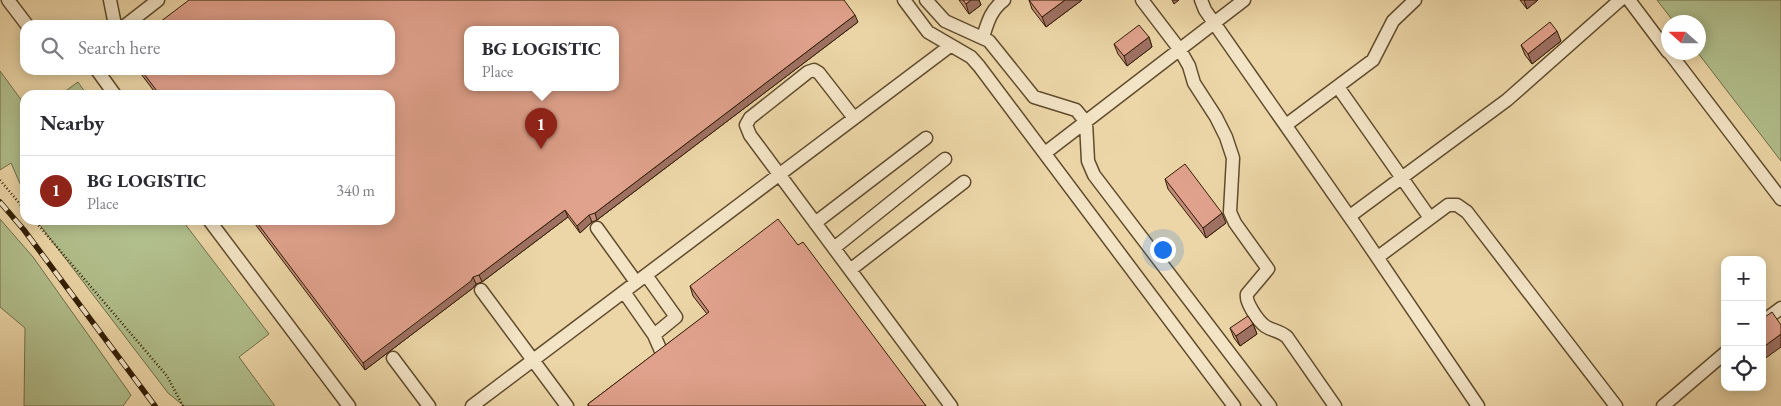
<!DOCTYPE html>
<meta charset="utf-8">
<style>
body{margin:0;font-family:"EB Garamond",serif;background:#f7f7f7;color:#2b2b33}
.controls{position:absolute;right:15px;bottom:15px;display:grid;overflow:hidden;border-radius:10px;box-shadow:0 2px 12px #0003}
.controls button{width:45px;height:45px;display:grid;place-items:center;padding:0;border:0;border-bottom:1px solid #e1e1e2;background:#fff;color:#2b2b33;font:25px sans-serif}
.compass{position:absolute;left:1661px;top:15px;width:45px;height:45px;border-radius:50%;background:#fff;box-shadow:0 2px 12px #0003;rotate:291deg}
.you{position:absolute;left:1162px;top:249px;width:18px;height:18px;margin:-12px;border:4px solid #fff;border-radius:50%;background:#1a73e8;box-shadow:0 0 0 8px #1a73e833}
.badge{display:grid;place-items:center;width:32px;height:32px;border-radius:50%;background:#8f2418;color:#fff;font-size:16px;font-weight:700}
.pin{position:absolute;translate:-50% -41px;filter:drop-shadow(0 1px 2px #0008)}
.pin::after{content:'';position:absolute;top:26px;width:18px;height:15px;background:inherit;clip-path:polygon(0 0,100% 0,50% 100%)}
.popup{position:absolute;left:464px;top:26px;width:155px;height:65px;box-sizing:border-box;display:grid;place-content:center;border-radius:10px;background:#fff;filter:drop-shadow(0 1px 4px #0005);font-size:16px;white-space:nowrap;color:#7c7c81}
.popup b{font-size:19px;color:#2b2b33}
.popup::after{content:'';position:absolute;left:50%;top:100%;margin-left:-10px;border:10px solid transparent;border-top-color:#fff}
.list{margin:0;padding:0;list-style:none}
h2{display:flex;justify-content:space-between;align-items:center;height:65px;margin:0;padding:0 20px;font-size:21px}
h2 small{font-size:16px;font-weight:400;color:#7c7c81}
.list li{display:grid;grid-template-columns:32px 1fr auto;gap:15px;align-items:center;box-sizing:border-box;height:70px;padding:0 20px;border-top:1px solid #e1e1e2}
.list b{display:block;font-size:19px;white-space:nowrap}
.list p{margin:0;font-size:16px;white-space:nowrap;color:#7c7c81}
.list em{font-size:16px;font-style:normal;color:#7c7c81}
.icon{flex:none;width:28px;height:28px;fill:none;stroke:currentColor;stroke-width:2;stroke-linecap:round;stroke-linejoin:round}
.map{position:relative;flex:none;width:1781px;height:406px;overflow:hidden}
.search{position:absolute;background:#fff;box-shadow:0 2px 12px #0003;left:20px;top:20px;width:375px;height:55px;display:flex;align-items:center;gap:12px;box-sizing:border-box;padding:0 18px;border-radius:15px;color:#7c7c81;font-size:19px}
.panel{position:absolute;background:#fff;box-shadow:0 2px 12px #0003;left:20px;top:90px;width:375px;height:135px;border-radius:15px}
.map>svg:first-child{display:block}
.green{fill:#b1bf8c;stroke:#726e48}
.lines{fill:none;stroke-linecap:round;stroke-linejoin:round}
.minor-casing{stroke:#604c2d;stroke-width:15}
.path{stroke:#321e04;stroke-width:2.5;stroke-dasharray:1 2.5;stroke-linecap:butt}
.minor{stroke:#f3e4c6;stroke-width:12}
.rail-casing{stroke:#321e04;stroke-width:5.5}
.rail{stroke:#f3e4c6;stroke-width:4;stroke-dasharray:11;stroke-linecap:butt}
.wall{fill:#c28b79;stroke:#321e04}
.shaded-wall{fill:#9e7163;stroke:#321e04}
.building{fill:#e1a28d;stroke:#321e04;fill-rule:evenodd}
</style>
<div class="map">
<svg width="1781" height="406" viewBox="0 0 1781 406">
<rect width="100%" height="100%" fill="#ecd6a7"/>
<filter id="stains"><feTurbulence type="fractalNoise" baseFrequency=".004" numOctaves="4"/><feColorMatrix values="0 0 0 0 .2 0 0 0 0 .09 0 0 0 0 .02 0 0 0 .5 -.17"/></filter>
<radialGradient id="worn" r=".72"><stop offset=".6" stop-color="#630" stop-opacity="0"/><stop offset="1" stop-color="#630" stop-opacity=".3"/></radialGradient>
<path class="green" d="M 1657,0 L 1781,0 L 1781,161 L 1698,53 L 1698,22 L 1674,22 Z
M 0,71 L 25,105 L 25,195 L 11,163 L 0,170 Z
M 78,82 L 87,95 L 60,95 Z
M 0,219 L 33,257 L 131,395 L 123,406 L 24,406 L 25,328 L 0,307 Z
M 36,220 L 182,220 L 269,334 L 239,357 L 275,406 L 184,406 L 168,393 Z"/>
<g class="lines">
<defs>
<path id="minor" d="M 8,0 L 27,25
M 110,0 L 115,25
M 904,0 L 928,32 L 971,57 L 979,66 L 1234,406
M 926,0 L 945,21 L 989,41 L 1034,97 L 1076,110 L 1086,122 L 1088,161 L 1094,175 L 1270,406
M 1142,0 L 1180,50 L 1189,66 L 1194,83 L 1216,117 L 1226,137 L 1233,158 L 1230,212 L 1235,223 L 1268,269 L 1247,294 C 1245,302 1258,321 1265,326 C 1272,331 1279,330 1287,337 L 1335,406
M 1201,0 L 1205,10 L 1358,229 L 1478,406
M 1629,0 L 1668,52
M 126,25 L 158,0
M 983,37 C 988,21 991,10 1004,0
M 1669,52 L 1781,199
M 97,70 L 115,95
M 1338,87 L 1430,218
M 854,118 L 819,73 L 814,70 L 808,72 L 750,118 L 746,125 L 750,135 L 951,406
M 1286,125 L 1373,60 L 1393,21 L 1415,0
M 1045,153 L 1244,0
M 1350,216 L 1507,100 L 1620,0
M 209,220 L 349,406
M 815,223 L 926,138
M 597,228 L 636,282
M 834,248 L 945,159
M 1378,257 L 1448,205 L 1457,205 L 1467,212 L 1616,406
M 850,270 L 964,182
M 481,290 L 567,406
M 624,292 L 654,335 L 676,317 L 646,275
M 1762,322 L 1781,308
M 654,335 L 661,351
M 393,358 L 429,406
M 472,406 L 950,46
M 1663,406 L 1725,353"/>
</defs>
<use href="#minor" class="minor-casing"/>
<path class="path" d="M 0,180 L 25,210
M 34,220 L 167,376 L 183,406"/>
<use href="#minor" class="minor"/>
<defs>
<path id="rail" d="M 0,202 L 24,230 L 155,406"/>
</defs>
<use href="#rail" class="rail-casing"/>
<use href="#rail" class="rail"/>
</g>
<path class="wall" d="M 959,0 L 979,0 L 981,5 L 969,14 Z
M 1029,0 L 1082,0 L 1046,27 L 1032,9 Z
M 1520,0 L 1538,0 L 1527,9 Z
M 858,22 L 597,220 L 592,222 L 580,233 L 568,217 L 482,282 L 476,284 L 473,288 L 365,370 L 252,220 L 390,220 L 390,95 L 157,95 L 138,70 L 390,70 Z
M 1149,37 L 1152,47 L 1127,66 L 1118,54 L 1114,44 Z
M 1561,41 L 1532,64 L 1525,55 L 1521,45 Z
M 1165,179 L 1226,223 L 1206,238 L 1168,189 Z
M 798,245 L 926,406 L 588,406 L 588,404 L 707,314 L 693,296 L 690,286 Z
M 1253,324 L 1257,334 L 1240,346 L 1234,338 L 1230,328 Z"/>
<path class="shaded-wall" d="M 971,0 L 979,0 L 981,5 L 969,14 L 966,4 Z
M 1065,0 L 1082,0 L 1046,27 L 1042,17 Z
M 1172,0 L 1179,0 L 1174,4 Z
M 1524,0 L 1538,0 L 1527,9 Z
M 855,15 L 858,22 L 597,220 L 595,213 Z
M 1557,31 L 1561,41 L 1532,64 L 1528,54 Z
M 1149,37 L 1152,47 L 1127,66 L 1124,56 Z
M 565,210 L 568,217 L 482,282 L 479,275 Z
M 1222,213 L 1226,223 L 1206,238 L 1203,228 Z
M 589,215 L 592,222 L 580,233 L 577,226 Z
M 473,277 L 476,284 L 473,288 L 365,370 L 363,363 Z
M 1253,324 L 1257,334 L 1240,346 L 1236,336 Z
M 1781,334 L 1781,347 L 1763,360 L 1762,348 Z"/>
<path class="building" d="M 189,0 L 844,0 L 855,15 L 595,213 L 589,215 L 577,226 L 565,210 L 479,275 L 473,277 L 471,281 L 363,363 L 255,220 L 390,220 L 390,95 L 160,95 L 141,70 L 390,70 L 390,25 L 156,25 ZM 467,30 L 615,30 L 615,88 L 467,88 Z
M 963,0 L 971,0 L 966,4 Z
M 1029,0 L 1065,0 L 1042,17 Z
M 1550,22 L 1557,31 L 1528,54 L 1521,45 Z
M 1139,25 L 1149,37 L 1124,56 L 1114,44 Z
M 1185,164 L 1222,213 L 1203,228 L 1165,179 Z
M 778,219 L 798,245 L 803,242 L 926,406 L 589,406 L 588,404 L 709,312 L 690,286 Z
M 1772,312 L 1781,325 L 1781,334 L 1762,348 L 1762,319 Z
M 1248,316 L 1253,324 L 1236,336 L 1230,328 Z"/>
<rect width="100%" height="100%" filter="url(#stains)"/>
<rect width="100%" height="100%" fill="url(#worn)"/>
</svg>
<div class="controls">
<button>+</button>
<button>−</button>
<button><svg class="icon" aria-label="locate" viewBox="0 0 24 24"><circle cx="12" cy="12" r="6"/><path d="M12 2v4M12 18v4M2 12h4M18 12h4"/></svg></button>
</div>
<svg class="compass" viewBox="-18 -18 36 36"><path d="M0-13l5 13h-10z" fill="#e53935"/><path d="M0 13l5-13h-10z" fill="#7c7c81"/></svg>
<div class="you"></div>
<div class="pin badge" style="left:541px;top:149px">1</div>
<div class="popup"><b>BG LOGISTIC</b>Place</div>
<div class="search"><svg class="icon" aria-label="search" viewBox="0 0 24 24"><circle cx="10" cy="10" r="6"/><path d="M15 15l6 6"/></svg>Search here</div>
<section class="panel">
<h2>Nearby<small></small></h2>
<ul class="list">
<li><span class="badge">1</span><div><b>BG LOGISTIC</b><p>Place</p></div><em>340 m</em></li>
</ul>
</section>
</div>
